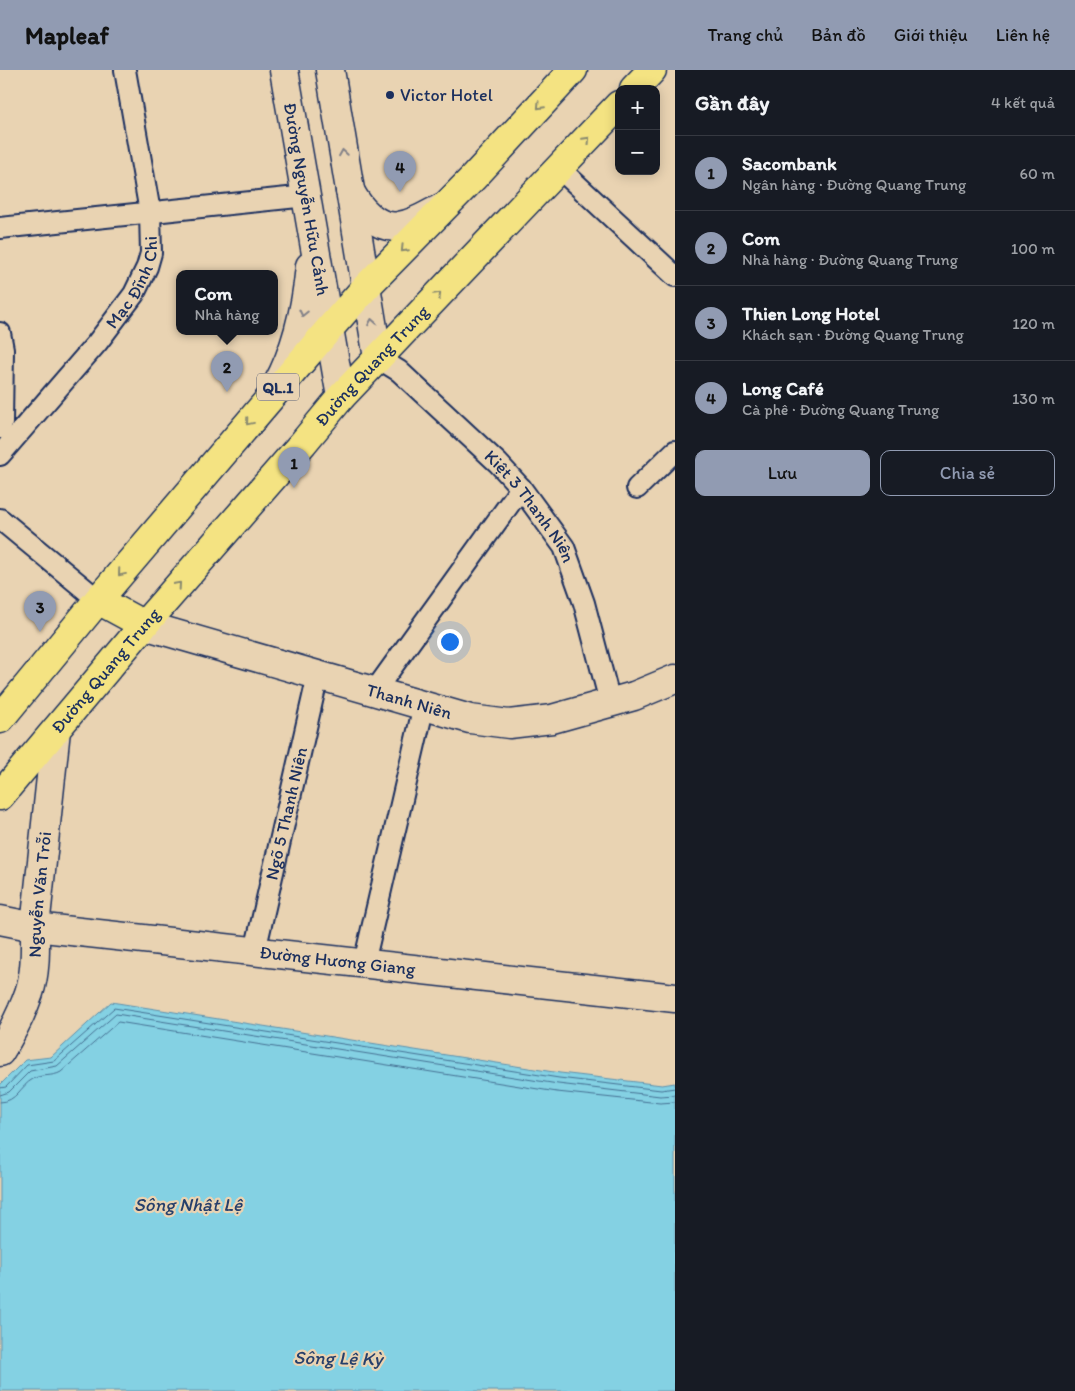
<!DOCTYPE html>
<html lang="vi">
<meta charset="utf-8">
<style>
body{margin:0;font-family:Itim,sans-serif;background:#20242c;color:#f1f3f6}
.controls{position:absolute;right:15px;top:15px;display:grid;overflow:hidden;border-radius:10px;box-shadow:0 2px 12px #0003}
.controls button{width:45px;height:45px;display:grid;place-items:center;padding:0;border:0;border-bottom:1px solid #363941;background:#171b24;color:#f1f3f6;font:25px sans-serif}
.you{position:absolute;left:449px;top:571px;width:18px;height:18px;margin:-12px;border:4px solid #fff;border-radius:50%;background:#1a73e8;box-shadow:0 0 0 8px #1a73e833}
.badge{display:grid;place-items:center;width:32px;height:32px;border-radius:50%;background:#919bb2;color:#111;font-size:16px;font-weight:700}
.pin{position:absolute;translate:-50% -41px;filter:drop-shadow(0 1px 2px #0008)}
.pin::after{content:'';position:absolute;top:26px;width:18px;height:15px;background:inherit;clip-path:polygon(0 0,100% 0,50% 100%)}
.popup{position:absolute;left:176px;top:200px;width:102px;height:65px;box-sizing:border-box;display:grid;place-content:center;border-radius:10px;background:#171b24;filter:drop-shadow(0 1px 4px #0005);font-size:16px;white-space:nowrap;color:#9ea1a6}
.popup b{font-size:19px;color:#f1f3f6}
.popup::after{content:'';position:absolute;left:50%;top:100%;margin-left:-10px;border:10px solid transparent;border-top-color:#171b24}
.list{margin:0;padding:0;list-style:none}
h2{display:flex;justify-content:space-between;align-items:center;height:65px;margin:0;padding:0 20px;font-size:21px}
h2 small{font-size:16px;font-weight:400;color:#9ea1a6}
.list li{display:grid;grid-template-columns:32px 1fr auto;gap:15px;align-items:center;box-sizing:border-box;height:75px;padding:0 20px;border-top:1px solid #363941}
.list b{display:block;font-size:19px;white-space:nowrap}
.list p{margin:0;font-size:16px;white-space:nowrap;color:#9ea1a6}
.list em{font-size:16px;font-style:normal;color:#9ea1a6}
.actions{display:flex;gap:10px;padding:15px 20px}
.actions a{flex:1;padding:11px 0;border:1px solid #919bb2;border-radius:10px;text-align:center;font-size:18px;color:#919bb2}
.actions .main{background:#919bb2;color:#111}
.map{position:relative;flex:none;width:675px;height:1321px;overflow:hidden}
header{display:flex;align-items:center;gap:30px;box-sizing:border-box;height:70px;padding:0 25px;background:#919bb2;color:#111}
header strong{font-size:24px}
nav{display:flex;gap:28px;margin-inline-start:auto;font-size:18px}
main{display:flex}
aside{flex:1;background:#171b24}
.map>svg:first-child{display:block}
.water{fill:#84d1e3;stroke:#5a90ae}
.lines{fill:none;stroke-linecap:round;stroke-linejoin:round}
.shore{stroke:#457093;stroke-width:1}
.street-casing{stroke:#1b2f5e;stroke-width:24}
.secondary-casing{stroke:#1b2f5e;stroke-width:31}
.primary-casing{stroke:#1b2f5e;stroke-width:31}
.street{stroke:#e9d3b2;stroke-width:20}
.secondary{stroke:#e9d3b2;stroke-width:28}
.primary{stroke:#f4e382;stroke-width:28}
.oneway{stroke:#888970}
.oneway2{stroke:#828188}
.poi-dot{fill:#1b2f5e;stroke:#e9d3b2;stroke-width:2}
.labels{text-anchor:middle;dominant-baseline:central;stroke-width:4.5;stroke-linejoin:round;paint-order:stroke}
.shield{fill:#e9d3b2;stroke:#596077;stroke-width:1}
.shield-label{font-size:16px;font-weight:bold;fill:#1b2f5e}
.poi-label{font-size:18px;fill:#1b2f5e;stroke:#e9d3b2;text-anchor:start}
.street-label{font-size:18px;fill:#1b2f5e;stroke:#e9d3b2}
.water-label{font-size:19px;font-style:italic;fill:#263f6b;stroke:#e9d3b2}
</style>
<header>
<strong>Mapleaf</strong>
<nav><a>Trang chủ</a><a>Bản đồ</a><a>Giới thiệu</a><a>Liên hệ</a></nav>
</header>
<main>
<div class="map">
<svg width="675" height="1321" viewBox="0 0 675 1321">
<rect width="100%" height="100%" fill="#e9d3b2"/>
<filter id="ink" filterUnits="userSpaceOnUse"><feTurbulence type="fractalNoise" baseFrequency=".02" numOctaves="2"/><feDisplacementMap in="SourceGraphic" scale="10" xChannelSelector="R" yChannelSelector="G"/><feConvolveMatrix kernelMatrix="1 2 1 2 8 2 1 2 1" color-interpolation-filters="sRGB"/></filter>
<g filter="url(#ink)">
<path class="water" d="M 111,932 L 560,1003 L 662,1015 L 675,1013 L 675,1321 L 0,1321 L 0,1015 L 25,990 L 51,987 Z"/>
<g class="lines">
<path class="shore" d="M 0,1018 L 6,1017 L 27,995 L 54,991 L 114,938 L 559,1008 L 661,1020 L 675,1018
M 0,1025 L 9,1022 L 30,1001 L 57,996 L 116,944 L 558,1014 L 660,1026 L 675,1025
M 0,1032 C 17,1032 20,1016 33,1009 C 41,1004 53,1007 61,1002 L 118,952 L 557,1022 L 660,1033 L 675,1032"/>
<defs>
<g id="street">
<path d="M 560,99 L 675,206"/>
<path d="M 0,158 L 307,126"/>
<path d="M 0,263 L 3,279 L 2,353 L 0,358"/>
<path id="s1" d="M 378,288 L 399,301 L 498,393 L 521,418 L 564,477 L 584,533 L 610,632"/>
<path id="s2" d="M 0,385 L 97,273 L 134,224 L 147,197 L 151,183 L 150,142 L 125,0"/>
<path d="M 637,418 L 675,381"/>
<path d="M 0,449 L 98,530"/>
<path d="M 374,622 L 521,418"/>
<path id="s3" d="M 255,881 L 318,605"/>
<path d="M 364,893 L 424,635"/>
</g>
<g id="secondary">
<path id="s4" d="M 284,0 L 341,327"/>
<path d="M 330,0 L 378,288"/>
<path d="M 350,121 C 359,138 377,160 399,156 C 415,154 429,144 443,137"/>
<path d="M 277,315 C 297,279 306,238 310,196"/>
<path id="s5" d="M 144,555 L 470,649 L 509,654 L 552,649 L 634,626 L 675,609"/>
<path id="s6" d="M 0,850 L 35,857 L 675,928"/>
<path id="s7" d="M 0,982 C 11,964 22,943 29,923 C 36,902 35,878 35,857 L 56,660"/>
</g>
<g id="primary">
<path d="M 634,19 L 652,0"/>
<path d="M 98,530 L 144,555"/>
<path d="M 0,649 L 98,530 L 329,259 L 366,217 L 473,108 L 573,0"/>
<path id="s8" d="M 0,726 L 144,555 L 303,373 L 341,327 L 619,35"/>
</g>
</defs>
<use href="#street" class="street-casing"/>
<use href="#secondary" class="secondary-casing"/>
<use href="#primary" class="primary-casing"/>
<use href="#street" class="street"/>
<use href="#secondary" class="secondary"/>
<use href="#primary" class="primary"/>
</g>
<defs><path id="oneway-chevron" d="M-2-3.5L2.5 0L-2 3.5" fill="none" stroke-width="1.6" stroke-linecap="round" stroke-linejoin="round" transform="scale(1.25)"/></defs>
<g class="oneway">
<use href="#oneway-chevron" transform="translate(540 36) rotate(133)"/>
<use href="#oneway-chevron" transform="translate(587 70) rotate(-47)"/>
<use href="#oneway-chevron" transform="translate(404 179) rotate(134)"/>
<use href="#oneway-chevron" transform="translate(438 225) rotate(-46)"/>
<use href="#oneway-chevron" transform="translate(249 352) rotate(130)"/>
<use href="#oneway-chevron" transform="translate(121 503) rotate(130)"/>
<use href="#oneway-chevron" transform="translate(178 515) rotate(-49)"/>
</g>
<g class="oneway2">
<use href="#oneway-chevron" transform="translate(343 83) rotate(-99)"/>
<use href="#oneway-chevron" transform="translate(303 243) rotate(103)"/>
<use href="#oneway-chevron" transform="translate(372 252) rotate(-100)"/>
</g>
</g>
<circle class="poi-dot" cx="390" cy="25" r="5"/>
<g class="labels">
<rect class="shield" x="257" y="303.5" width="42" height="27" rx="4"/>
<g class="shield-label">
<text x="278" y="317">QL.1</text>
</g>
<g class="poi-label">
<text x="400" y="25">Victor Hotel</text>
</g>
<g class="street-label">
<text stroke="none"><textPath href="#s4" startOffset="131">Đường Nguyễn Hữu Cảnh</textPath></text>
<text stroke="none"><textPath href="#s2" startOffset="220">Mạc Đĩnh Chi</textPath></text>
<text stroke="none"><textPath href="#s8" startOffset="569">Đường Quang Trung</textPath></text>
<text stroke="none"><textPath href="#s1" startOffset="214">Kiệt 3 Thanh Niên</textPath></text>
<text stroke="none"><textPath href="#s8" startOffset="164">Đường Quang Trung</textPath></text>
<text stroke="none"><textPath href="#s5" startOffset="276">Thanh Niên</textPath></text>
<text stroke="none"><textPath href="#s3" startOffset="141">Ngõ 5 Thanh Niên</textPath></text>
<text stroke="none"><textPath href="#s7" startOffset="165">Nguyễn Văn Trỗi</textPath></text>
<text stroke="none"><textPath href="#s6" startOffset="340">Đường Hương Giang</textPath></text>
</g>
<g class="water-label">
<text x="188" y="1134">Sông Nhật Lệ</text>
<text transform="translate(338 1288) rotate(1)">Sông Lệ Kỳ</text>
</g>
</g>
</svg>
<div class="controls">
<button>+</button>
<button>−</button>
</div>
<div class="you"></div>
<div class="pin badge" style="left:294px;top:418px">1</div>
<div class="pin badge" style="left:227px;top:322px">2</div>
<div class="popup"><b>Com</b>Nhà hàng</div>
<div class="pin badge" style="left:40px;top:562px">3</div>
<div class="pin badge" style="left:400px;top:122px">4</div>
</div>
<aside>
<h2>Gần đây<small>4 kết quả</small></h2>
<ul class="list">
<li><span class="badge">1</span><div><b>Sacombank</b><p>Ngân hàng · Đường Quang Trung</p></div><em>60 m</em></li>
<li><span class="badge">2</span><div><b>Com</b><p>Nhà hàng · Đường Quang Trung</p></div><em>100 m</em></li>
<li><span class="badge">3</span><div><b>Thien Long Hotel</b><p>Khách sạn · Đường Quang Trung</p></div><em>120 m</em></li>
<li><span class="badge">4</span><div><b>Long Café</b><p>Cà phê · Đường Quang Trung</p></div><em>130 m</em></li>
</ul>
<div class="actions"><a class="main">Lưu</a><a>Chia sẻ</a></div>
</aside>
</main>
